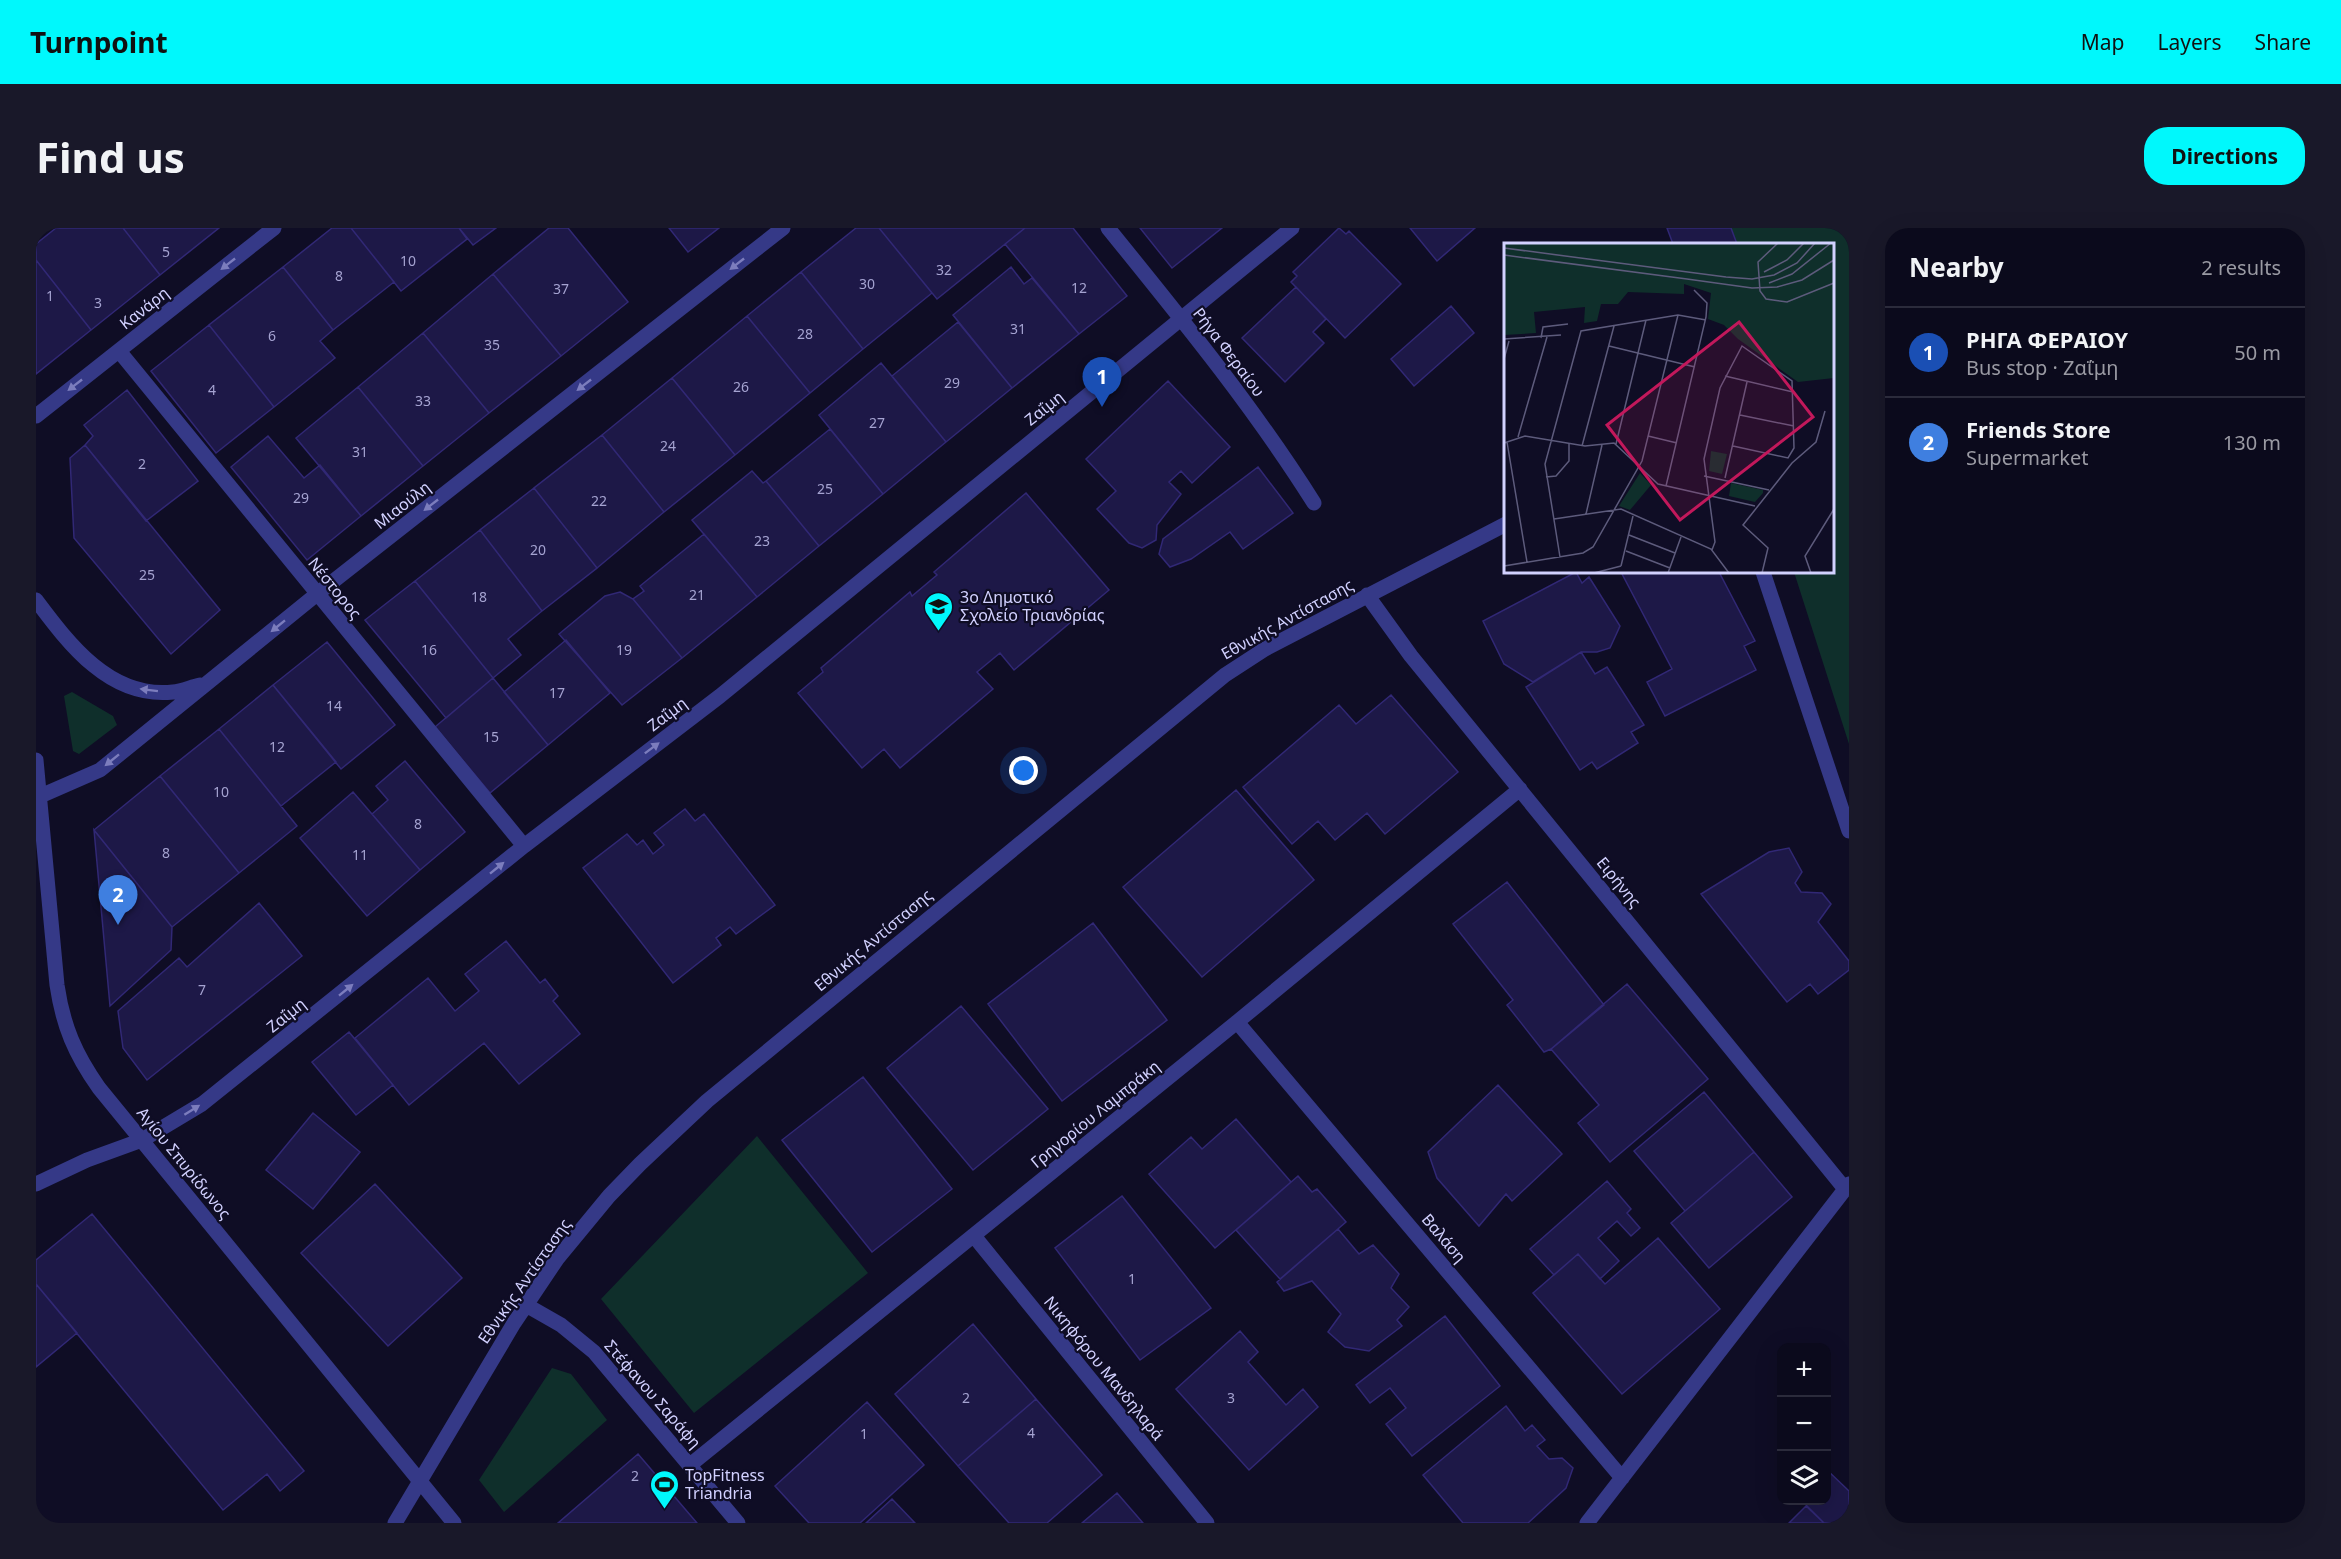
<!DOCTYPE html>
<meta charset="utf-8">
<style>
body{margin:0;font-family:"Noto Sans",sans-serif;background:#191829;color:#f1f3f6}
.controls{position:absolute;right:18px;bottom:18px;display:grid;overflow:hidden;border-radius:12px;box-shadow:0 6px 24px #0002}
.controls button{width:54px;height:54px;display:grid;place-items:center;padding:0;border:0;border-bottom:2px solid #2b2b3b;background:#0b0a1c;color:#f1f3f6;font:30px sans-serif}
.you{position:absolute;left:988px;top:543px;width:21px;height:21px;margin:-15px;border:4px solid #fff;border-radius:50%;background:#1a73e8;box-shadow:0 0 0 9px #1a73e833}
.badge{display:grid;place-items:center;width:39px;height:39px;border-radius:50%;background:#00f8fc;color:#fff;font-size:20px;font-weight:700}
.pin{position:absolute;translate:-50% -50px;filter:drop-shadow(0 2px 3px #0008)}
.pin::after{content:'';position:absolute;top:32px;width:21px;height:18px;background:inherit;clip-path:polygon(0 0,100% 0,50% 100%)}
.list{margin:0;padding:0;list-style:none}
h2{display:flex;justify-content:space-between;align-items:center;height:78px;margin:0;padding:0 24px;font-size:26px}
h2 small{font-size:20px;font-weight:400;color:#9a9aa3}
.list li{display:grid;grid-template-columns:39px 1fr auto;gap:18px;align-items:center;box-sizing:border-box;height:90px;padding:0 24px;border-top:2px solid #2b2b3b}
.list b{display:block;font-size:22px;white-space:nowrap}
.list p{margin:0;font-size:20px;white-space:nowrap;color:#9a9aa3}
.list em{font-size:20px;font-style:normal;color:#9a9aa3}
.icon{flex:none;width:33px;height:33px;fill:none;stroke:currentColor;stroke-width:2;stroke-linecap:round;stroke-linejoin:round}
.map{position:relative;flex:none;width:1813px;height:1295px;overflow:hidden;border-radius:24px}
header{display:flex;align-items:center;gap:36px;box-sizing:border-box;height:84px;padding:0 30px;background:#00f8fc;color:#111}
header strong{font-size:28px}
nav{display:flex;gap:33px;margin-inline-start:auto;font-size:21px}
.intro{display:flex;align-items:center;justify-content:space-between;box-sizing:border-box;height:144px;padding:0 36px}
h1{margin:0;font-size:42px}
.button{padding:15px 27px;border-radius:24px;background:#00f8fc;color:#111;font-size:21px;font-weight:700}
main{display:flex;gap:36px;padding:0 36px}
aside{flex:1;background:#0b0a1c;border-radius:24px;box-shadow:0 6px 24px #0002}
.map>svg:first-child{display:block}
.green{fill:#0f2f2b}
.building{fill:#1d1847;stroke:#312875;stroke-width:1.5}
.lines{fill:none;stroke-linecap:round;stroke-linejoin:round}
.minor{stroke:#353987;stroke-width:15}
.oneway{fill:#7c7dbd}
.labels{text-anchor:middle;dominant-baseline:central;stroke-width:4.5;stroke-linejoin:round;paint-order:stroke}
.number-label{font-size:14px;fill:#a5a3d1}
.street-label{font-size:16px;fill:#d2d1ff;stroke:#0f0d25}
.poi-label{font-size:16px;fill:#d2d1ff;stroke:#0f0d25;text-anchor:start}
.inset-road{fill:none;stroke:#5d5b7c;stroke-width:1.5}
.view{fill:#c2185b;fill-opacity:0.15;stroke:#c2185b;stroke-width:3}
.inset-edge{fill:none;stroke:#d2d1ff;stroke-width:3}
</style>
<header>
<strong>Turnpoint</strong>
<nav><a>Map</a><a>Layers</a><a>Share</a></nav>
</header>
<div class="intro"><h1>Find us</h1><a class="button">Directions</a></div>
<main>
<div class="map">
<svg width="1813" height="1295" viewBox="0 0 1813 1295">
<rect width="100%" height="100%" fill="#0f0d25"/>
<path class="green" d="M 1695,0 L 1813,0 L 1813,516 L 1758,344 L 1796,344 L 1796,16 L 1701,16 Z
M 36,464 L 77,488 L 81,497 L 43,526 L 37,523 L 28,468 Z
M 721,908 L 832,1045 L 658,1185 L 565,1071 Z
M 516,1140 L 535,1146 L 571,1192 L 468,1284 L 443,1252 Z"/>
<path class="building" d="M 20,0 L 87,0 L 124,47 L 55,102 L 0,32 L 0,16 Z
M 87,0 L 183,0 L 124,47 Z
M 296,0 L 315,0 L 358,54 L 297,102 L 247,39 Z
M 315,0 L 423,0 L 431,11 L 365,63 Z
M 423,0 L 460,0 L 437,17 Z
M 513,0 L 532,0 L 592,74 L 525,128 L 457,46 Z
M 633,0 L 683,0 L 652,24 Z
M 820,0 L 843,0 L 896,65 L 827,121 L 765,44 Z
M 843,0 L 989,0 L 901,71 Z
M 989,0 L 1037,0 L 1091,68 L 1043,106 L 969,16 Z
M 1104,0 L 1186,0 L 1136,40 Z
M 1303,0 L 1310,6 L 1313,3 L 1365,56 L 1309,110 L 1255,54 L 1261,48 L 1257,44 Z
M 1374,0 L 1439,0 L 1401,33 Z
M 1631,0 L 1695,0 L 1701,16 L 1637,16 Z
M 0,32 L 55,102 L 0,146 Z
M 247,39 L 297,102 L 284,113 L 299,130 L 238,179 L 173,97 Z
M 975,39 L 988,56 L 996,50 L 1043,106 L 976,160 L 917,87 Z
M 765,44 L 827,121 L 774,165 L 711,88 Z
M 457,46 L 525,128 L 453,185 L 387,105 Z
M 1260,59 L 1290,91 L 1277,104 L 1288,115 L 1249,154 L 1206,110 Z
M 1415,78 L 1438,105 L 1378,158 L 1355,131 Z
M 711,88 L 774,165 L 699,227 L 636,150 Z
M 922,94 L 976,160 L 910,214 L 856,148 Z
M 173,97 L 238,179 L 180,225 L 115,143 Z
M 387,105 L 453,185 L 387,238 L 322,159 Z
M 845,135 L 910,214 L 847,266 L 783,187 Z
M 636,150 L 699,227 L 628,284 L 566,207 Z
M 1132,153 L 1194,219 L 1156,255 L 1145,243 L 1133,254 L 1145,266 L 1121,297 L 1120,312 L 1106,320 L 1093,315 L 1061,281 L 1080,263 L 1050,231 Z
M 322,159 L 387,238 L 325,288 L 260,210 Z
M 91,162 L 162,253 L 110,293 L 49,217 L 57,208 L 48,197 Z
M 794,201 L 847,266 L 783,318 L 730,253 Z
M 566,207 L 628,284 L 561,340 L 498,260 Z
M 232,208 L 268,250 L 284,237 L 325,288 L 271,332 L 195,239 Z
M 49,217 L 184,382 L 135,426 L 38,310 L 34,230 Z
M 1222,239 L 1257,285 L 1207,321 L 1194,304 L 1155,331 L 1134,339 L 1123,326 L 1127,311 Z
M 716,243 L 727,255 L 730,253 L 783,318 L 721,369 L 656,292 Z
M 498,260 L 561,340 L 506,383 L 444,302 Z
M 990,265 L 1073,362 L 978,442 L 964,425 L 941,444 L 957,461 L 864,540 L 848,521 L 826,540 L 762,465 L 787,444 L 785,440 L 874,364 L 876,368 L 901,347 L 898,344 Z
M 444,302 L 506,383 L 472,411 L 485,427 L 457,450 L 379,353 Z
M 668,306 L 721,369 L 646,430 L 597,371 L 608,363 L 604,358 Z
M 1540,344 L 1546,355 L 1553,349 L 1584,398 L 1574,420 L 1561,424 L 1545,424 L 1497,454 L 1468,436 L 1447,393 Z
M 1585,344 L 1683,344 L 1719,413 L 1708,418 L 1720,442 L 1629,488 L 1611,454 L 1636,441 Z
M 379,353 L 457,450 L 410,490 L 329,392 Z
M 584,364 L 597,371 L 646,430 L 586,477 L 523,406 L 569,368 Z
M 530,412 L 574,465 L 512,517 L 468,464 Z
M 291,414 L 359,497 L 305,541 L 237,457 Z
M 1545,424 L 1559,446 L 1571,439 L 1608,497 L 1595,504 L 1602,515 L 1561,541 L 1556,534 L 1544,542 L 1490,459 Z
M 457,450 L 512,517 L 454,565 L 399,499 Z
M 237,457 L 300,534 L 245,578 L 183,501 Z
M 1355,467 L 1422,544 L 1349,606 L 1331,585 L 1299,612 L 1282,593 L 1256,616 L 1207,559 L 1303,477 L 1320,496 Z
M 183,501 L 261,598 L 203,645 L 124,548 Z
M 369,533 L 429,604 L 384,642 L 336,586 L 352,572 L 340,558 Z
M 124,548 L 203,645 L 136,699 L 58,602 Z
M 1200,562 L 1278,652 L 1166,749 L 1087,659 Z
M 317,564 L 384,642 L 331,688 L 264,610 Z
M 649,581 L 659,593 L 668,586 L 739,677 L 700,706 L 694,699 L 680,710 L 685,717 L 637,755 L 547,640 L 591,606 L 601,617 L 607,612 L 617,626 L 628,617 L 618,605 Z
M 58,602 L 136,699 L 135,722 L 74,778 Z
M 1753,620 L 1766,644 L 1759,655 L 1765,664 L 1786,665 L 1795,676 L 1782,694 L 1813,733 L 1813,742 L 1782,766 L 1774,756 L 1751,774 L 1665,666 L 1733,624 Z
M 1471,654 L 1568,777 L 1515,821 L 1508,824 L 1471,777 L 1477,772 L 1417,696 Z
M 223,675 L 266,728 L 111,852 L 87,820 L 82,783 L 143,730 L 151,739 Z
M 1057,695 L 1131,792 L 1026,873 L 952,776 Z
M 470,713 L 504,755 L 509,751 L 522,768 L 517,773 L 544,806 L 483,856 L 448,815 L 373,877 L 319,810 L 392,750 L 419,783 L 443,763 L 429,746 Z
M 1591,756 L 1672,851 L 1574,934 L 1542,895 L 1563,877 L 1515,821 Z
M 925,778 L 1012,881 L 937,942 L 851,840 Z
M 313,804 L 357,857 L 320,887 L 276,834 Z
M 827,849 L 916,961 L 836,1024 L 746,912 Z
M 1462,857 L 1526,926 L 1476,973 L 1470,966 L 1443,998 L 1401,950 L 1392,924 Z
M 1668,864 L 1718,924 L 1649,983 L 1598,923 Z
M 277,885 L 324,924 L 277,981 L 230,942 Z
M 1200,891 L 1255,954 L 1179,1020 L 1113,946 L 1155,909 L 1166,921 Z
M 1718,924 L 1756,969 L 1673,1040 L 1635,995 Z
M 1262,948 L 1276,964 L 1281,961 L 1310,994 L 1244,1051 L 1200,1002 Z
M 1571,953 L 1595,981 L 1591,985 L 1604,1000 L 1595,1008 L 1581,993 L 1562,1010 L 1583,1033 L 1564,1051 L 1542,1026 L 1518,1047 L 1494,1021 Z
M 339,956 L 426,1050 L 352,1118 L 265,1025 Z
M 1086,968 L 1175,1080 L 1104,1132 L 1019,1020 Z
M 56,986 L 268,1243 L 244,1263 L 231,1246 L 187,1282 L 0,1056 L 0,1032 Z
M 1302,1001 L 1323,1026 L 1337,1017 L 1363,1046 L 1355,1060 L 1373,1079 L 1361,1092 L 1366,1098 L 1333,1123 L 1309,1119 L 1292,1104 L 1305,1086 L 1276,1053 L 1248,1063 L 1241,1054 Z
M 1622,1010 L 1684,1081 L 1586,1166 L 1497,1065 L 1542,1026 L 1569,1056 Z
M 0,1056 L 41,1105 L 0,1139 Z
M 1409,1088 L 1464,1158 L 1376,1228 L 1350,1196 L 1370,1180 L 1354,1160 L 1334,1175 L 1320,1157 Z
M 937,1096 L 1000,1171 L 922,1238 L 859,1166 Z
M 1204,1103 L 1222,1124 L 1212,1134 L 1250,1177 L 1267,1161 L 1282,1179 L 1213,1242 L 1140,1161 Z
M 1000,1171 L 1066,1247 L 1011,1295 L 973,1295 L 922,1238 Z
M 831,1174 L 888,1237 L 824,1295 L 773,1295 L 739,1258 Z
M 1470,1178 L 1489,1203 L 1496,1197 L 1509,1212 L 1501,1218 L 1513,1231 L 1526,1230 L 1537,1240 L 1530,1260 L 1492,1295 L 1427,1295 L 1387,1247 Z
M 602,1226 L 661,1295 L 522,1295 Z
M 1790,1241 L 1813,1263 L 1813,1295 L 1788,1295 L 1765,1272 L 1790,1272 Z
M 1081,1265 L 1107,1295 L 1046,1295 Z
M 856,1271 L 879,1295 L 830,1295 Z
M 1770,1278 L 1788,1295 L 1753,1295 Z"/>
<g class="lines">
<path class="minor" d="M 1072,0 C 1144,89 1217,178 1278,275
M 83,123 L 488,618
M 0,188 L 238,0
M 1727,344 L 1813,603
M 1331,367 L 1375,428 L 1809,961
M 0,372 C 33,416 74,471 137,464 C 146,463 155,459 164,457
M 0,532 L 21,757 C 27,798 39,826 63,860 L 418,1295
M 0,570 L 64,542 L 281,366 L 747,0
M 1201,794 L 1586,1250
M 0,956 L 51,932 L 106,912 L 166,876 L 488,618 L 684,468 L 1256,0
M 938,1008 L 1171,1295
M 490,1077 L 525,1097 L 558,1124 L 702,1295
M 654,1237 L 1201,794 L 1484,561
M 359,1295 L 478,1095 L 521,1031 L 573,968 L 604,936 L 671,873 L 1189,447 L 1229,421 L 1470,296
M 1551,1295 L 1813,956"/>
</g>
<defs><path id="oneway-solid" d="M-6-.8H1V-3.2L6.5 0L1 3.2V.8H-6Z" transform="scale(1.5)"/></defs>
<g class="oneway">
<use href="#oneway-solid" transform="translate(192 36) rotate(142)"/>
<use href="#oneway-solid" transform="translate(701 36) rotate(142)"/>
<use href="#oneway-solid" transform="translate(39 157) rotate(142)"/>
<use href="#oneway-solid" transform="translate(548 157) rotate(142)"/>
<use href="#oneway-solid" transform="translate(395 277) rotate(142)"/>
<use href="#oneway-solid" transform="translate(242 398) rotate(141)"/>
<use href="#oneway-solid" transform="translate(113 462) rotate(-173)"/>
<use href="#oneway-solid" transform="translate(616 520) rotate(-37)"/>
<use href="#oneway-solid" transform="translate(76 532) rotate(141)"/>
<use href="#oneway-solid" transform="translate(461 640) rotate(-39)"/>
<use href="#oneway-solid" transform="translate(310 762) rotate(-39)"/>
<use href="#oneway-solid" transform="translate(156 882) rotate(-32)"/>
</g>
<defs>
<symbol id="school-pin" viewBox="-11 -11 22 30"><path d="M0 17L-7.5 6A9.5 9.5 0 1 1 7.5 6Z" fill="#00f8fc" stroke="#0f0d25"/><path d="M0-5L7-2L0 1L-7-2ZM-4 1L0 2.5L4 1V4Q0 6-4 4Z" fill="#111"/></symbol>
<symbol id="stadium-pin" viewBox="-11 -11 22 30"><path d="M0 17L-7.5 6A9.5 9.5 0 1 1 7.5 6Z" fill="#00f8fc" stroke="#0f0d25"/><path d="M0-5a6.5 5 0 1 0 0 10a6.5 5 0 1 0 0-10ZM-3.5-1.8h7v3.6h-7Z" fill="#111"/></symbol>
</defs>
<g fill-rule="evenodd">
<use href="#school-pin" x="886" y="362" width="33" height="45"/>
<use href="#stadium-pin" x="612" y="1240" width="33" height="45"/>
</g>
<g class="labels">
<g class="number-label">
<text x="130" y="23">5</text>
<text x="372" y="32">10</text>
<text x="908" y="41">32</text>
<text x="303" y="47">8</text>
<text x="831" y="55">30</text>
<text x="1043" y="59">12</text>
<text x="525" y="60">37</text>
<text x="14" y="67">1</text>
<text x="62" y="74">3</text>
<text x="982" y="100">31</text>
<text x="769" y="105">28</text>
<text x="236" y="107">6</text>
<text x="456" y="116">35</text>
<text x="916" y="154">29</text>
<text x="705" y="158">26</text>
<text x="176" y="161">4</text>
<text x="387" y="172">33</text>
<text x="841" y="194">27</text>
<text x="632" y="217">24</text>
<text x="324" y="223">31</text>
<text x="106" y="235">2</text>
<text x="789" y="260">25</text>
<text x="265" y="269">29</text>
<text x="563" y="272">22</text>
<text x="726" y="312">23</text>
<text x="502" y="321">20</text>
<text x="111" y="346">25</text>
<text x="661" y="366">21</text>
<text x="443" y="368">18</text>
<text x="393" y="421">16</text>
<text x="588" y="421">19</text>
<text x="521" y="464">17</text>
<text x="298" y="477">14</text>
<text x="455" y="508">15</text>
<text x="241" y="518">12</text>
<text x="185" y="563">10</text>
<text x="382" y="595">8</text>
<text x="130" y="624">8</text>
<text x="324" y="626">11</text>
<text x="166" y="761">7</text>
<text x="1096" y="1050">1</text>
<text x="930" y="1169">2</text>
<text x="1195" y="1169">3</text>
<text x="995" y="1204">4</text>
<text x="828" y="1205">1</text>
<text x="599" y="1247">2</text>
</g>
<g class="street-label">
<text transform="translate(108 80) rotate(-38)">Κανάρη</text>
<text transform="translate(1193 124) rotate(53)">Ρήγα Φεραίου</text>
<text transform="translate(1008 180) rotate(-39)">Ζαΐμη</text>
<text transform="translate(366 277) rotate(-38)">Μιαούλη</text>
<text transform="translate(299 360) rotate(51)">Νέστορος</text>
<text transform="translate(1251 391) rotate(-29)">Εθνικής Αντίστασης</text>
<text transform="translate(631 486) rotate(-37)">Ζαΐμη</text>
<text transform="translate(1583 654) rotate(51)">Ειρήνης</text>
<text transform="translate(837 712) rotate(-40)">Εθνικής Αντίστασης</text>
<text transform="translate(250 787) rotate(-39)">Ζαΐμη</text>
<text transform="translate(1059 886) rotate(-39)">Γρηγορίου Λαμπράκη</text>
<text transform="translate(148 935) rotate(51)">Αγίου Σπυρίδωνος</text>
<text transform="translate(1408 1010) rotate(50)">Βαλάση</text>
<text transform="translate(488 1053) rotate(-55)">Εθνικής Αντίστασης</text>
<text transform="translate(1068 1140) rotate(51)">Νικηφόρου Μανδηλαρά</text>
<text transform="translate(617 1166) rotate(49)">Στέφανου Σαράφη</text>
</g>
<g class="poi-label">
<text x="924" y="369">3ο Δημοτικό<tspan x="924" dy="18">Σχολείο Τριανδρίας</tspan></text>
<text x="649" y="1247">TopFitness<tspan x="649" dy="18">Triandria</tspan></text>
</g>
</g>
<g transform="translate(1468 15)">
<rect width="330" height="330" fill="#0f0d25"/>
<path d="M 0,0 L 330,0 L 330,135 L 294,139 L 234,96 L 220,82 L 204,76 L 207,50 L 180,41 L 180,51 L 124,49 L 114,61 L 97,61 L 93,78 L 80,80 L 81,64 L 30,69 L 32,90 L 0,92 ZM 207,208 L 223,211 L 218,231 L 205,228 ZM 136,230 L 147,242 L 126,267 L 115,263 ZM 227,240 L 259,247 L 259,250 L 251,259 L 225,253 Z" fill="#0f2f2b"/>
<path class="inset-road" d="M 274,0 L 254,19 L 256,48 L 262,56 L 283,59 L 330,40M 0,5 L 222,34M 0,12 L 183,36M 260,29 L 283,17 L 300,0M 222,34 L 248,36 L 270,32 L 293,20 L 311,0M 183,36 L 248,45 L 273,44 L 298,37 L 330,17M 265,40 L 288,31 L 327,0M 37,95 L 39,84 L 64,81M 0,96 L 57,92M 105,103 L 191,124M 0,116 L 5,98M 221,133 L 289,149M 236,172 L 290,183M 144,193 L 173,200M 14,194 L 43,94M 3,199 L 23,319M 0,200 L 21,193 L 81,203 L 110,200 L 154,241 L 251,263M 112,201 L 142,77M 78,203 L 110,83M 200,233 L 265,247M 42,234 L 52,233 L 65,218 L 65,200M 221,235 L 243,139M 162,243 L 202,74 L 203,60 L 190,47M 82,271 L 98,202M 50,276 L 117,266 L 207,306 L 225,330M 125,292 L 171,310M 208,307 L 211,299 L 200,216 L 216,145 L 238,103 L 288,138 L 290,205 L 284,215 L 229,203M 122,308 L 166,325M 56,314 L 41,221 L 77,88 L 174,72 L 202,77M 0,323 L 79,310 L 89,304 L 138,218 L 174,72M 117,323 L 129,273M 90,330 L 117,323M 164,330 L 177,294M 258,330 L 264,305 L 239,282 L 288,220 L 312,199 L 321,168M 307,330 L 301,313 L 330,266"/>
<path class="view" d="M 235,79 L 309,174 L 176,277 L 103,182 Z"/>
<rect width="330" height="330" class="inset-edge"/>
</g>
</svg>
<div class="controls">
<button>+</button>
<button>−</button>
<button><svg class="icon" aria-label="layers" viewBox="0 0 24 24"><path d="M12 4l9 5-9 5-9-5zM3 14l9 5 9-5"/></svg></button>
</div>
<div class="you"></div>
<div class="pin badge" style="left:1066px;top:179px;background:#1a4fb4">1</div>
<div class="pin badge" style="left:82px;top:697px;background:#3f7fe0">2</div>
</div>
<aside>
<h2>Nearby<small>2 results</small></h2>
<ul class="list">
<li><span class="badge" style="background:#1a4fb4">1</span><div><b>ΡΗΓΑ ΦΕΡΑΙΟΥ</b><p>Bus stop · Ζαΐμη</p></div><em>50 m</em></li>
<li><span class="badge" style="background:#3f7fe0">2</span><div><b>Friends Store</b><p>Supermarket</p></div><em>130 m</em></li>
</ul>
</aside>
</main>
